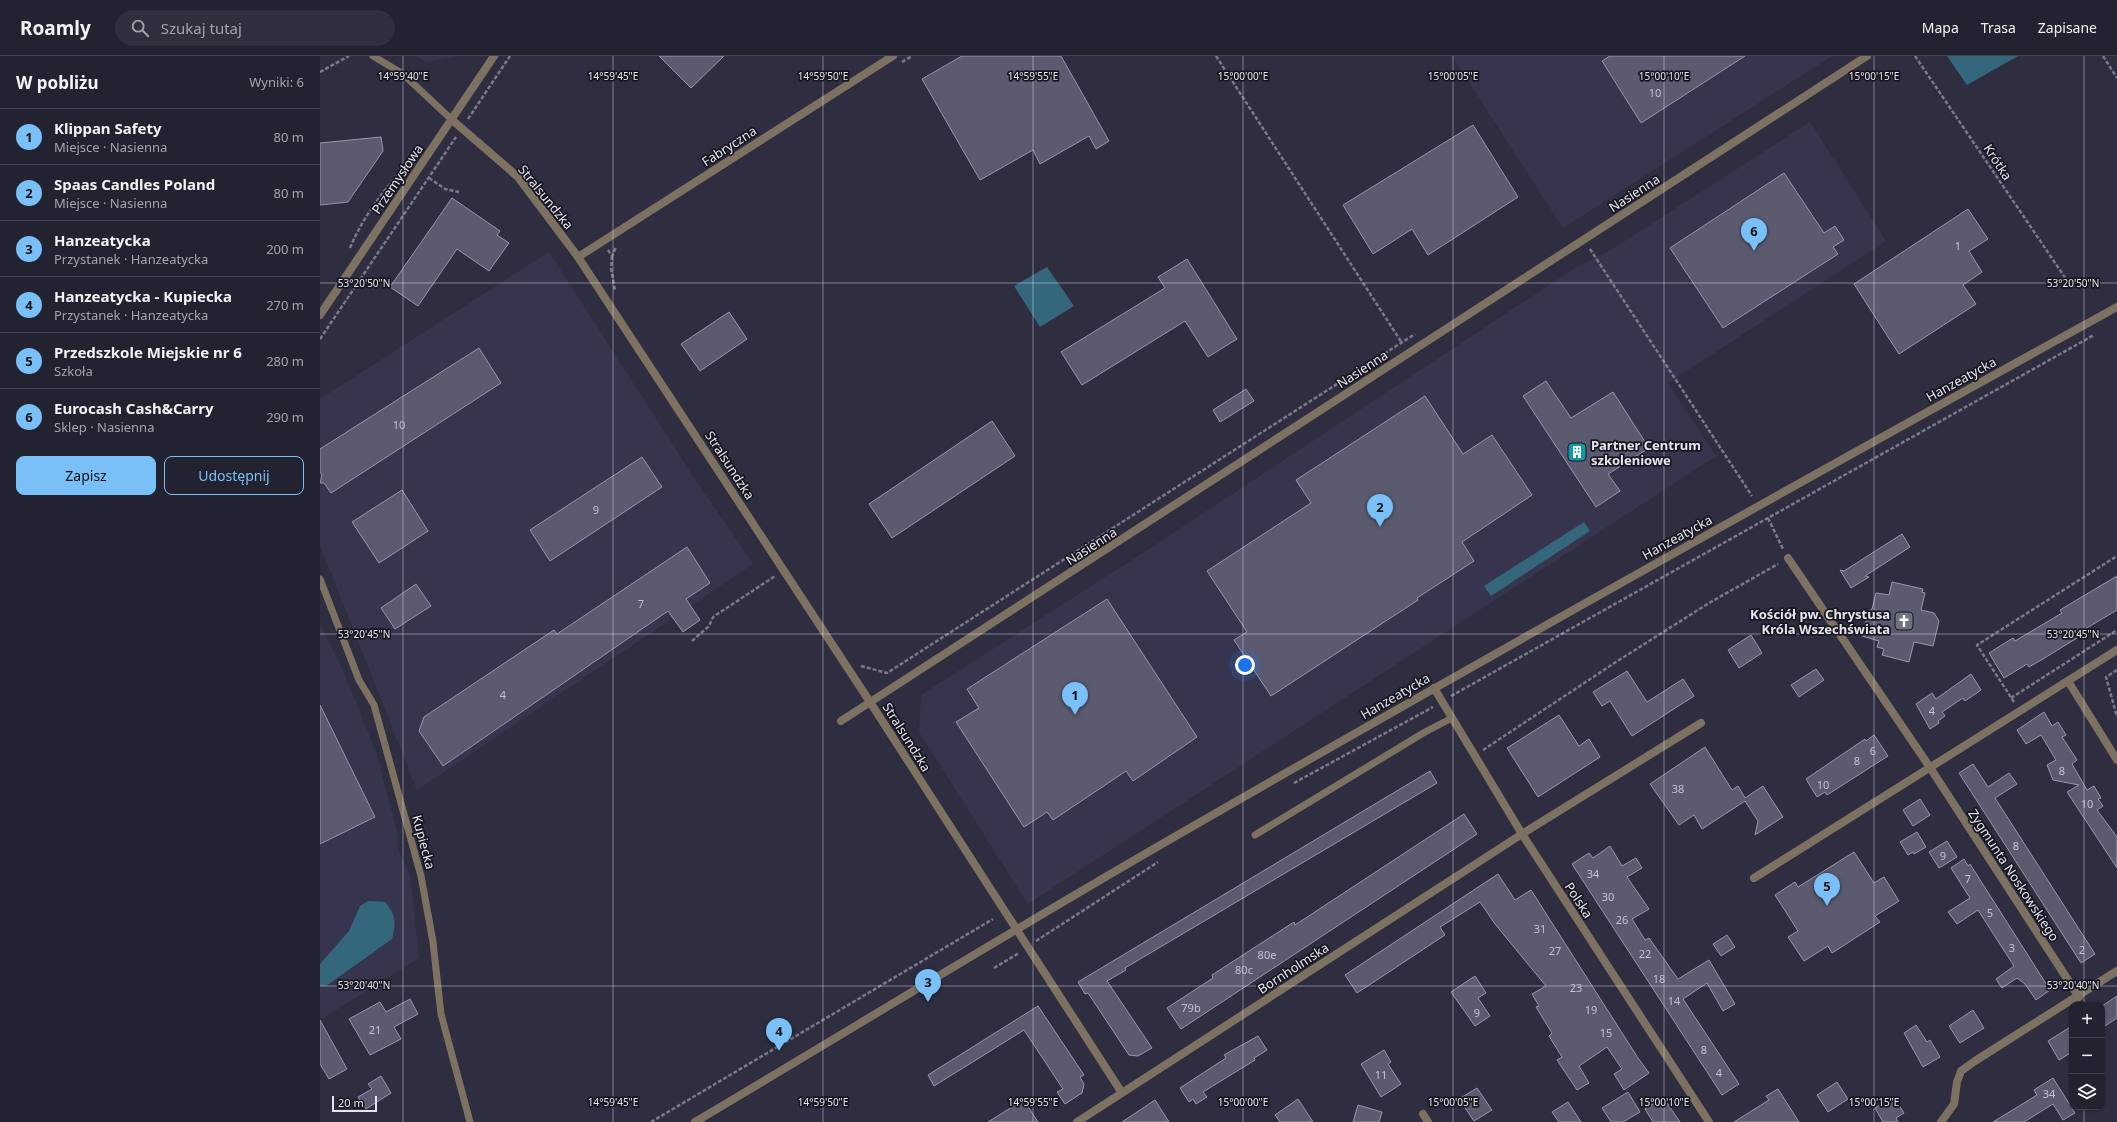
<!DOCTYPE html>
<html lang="pl">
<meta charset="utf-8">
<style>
body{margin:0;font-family:"Noto Sans",sans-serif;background:#2f2f3d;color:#f1f3f6}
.controls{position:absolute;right:12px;bottom:12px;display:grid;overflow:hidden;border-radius:8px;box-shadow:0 1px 3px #0004}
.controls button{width:36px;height:36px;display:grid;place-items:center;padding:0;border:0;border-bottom:1px solid #403f4d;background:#232231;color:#f1f3f6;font:20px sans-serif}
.scale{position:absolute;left:12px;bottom:10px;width:45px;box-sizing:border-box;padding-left:4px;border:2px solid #e5e4f1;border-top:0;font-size:11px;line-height:14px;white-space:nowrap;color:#e5e4f1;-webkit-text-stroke:3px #181720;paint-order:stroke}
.you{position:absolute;left:925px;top:609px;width:14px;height:14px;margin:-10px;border:3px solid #fff;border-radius:50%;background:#1a73e8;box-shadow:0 0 0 6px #1a73e833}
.badge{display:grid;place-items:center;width:26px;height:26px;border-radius:50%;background:#79bff8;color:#111;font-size:13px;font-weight:700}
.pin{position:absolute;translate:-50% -33px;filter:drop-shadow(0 1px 2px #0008)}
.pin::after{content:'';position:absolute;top:21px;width:14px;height:12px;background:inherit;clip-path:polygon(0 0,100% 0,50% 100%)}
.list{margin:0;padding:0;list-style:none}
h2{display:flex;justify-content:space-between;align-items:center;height:52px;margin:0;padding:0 16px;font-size:17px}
h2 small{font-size:13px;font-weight:400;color:#a3a4ab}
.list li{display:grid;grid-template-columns:26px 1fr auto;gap:12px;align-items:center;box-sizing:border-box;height:56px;padding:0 16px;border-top:1px solid #403f4d}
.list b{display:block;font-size:15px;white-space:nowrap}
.list p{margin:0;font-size:13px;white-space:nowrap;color:#a3a4ab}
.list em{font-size:13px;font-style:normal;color:#a3a4ab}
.actions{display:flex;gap:8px;padding:12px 16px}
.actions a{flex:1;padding:9px 0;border:1px solid #79bff8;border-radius:8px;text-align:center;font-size:14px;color:#79bff8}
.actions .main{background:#79bff8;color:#111}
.icon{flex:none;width:22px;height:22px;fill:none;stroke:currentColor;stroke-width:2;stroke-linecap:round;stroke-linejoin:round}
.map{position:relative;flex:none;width:1797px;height:1066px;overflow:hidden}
header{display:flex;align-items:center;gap:24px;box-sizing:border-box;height:56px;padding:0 20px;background:#232231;border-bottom:1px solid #403f4d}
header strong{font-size:19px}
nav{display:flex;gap:22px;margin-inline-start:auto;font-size:14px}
.search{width:280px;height:36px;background:#2f2f3d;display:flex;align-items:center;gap:10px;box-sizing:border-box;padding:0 14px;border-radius:22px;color:#a3a4ab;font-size:15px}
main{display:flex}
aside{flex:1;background:#232231}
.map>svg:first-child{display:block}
.built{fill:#37354e}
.water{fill:#34677c}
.building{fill:#5b5a6f;stroke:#9796ad}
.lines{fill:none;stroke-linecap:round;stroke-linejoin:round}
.path{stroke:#7a7989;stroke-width:2.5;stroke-dasharray:4 2;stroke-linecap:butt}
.service{stroke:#7d7261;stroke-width:7}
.minor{stroke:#7d7261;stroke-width:8}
.tertiary{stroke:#7d7261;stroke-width:8}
.ticks{fill:none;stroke:#e5e4f1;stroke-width:1;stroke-opacity:0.45}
.labels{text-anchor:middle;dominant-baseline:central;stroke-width:3.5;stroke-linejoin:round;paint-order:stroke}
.number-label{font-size:11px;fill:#c2c2d0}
.street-label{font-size:13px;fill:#e5e4f1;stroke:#181720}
.poi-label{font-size:13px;font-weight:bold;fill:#e5e4f1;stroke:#181720;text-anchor:start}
.ticks-label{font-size:10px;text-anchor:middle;fill:#e5e4f1;stroke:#181720;stroke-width:3.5;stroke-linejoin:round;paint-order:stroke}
</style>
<header>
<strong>Roamly</strong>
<div class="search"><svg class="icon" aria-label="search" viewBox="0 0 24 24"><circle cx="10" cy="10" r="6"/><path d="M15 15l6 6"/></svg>Szukaj tutaj</div>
<nav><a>Mapa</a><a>Trasa</a><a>Zapisane</a></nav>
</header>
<main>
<aside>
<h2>W pobliżu<small>Wyniki: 6</small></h2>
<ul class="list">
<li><span class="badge">1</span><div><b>Klippan Safety</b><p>Miejsce · Nasienna</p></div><em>80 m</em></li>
<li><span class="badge">2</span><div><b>Spaas Candles Poland</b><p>Miejsce · Nasienna</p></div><em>80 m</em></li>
<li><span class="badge">3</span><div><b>Hanzeatycka</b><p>Przystanek · Hanzeatycka</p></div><em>200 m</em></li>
<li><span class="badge">4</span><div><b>Hanzeatycka - Kupiecka</b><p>Przystanek · Hanzeatycka</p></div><em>270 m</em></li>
<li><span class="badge">5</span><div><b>Przedszkole Miejskie nr 6</b><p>Szkoła</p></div><em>280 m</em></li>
<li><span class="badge">6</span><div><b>Eurocash Cash&amp;Carry</b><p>Sklep · Nasienna</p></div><em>290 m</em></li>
</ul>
<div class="actions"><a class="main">Zapisz</a><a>Udostępnij</a></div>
</aside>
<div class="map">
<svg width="1797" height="1066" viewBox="0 0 1797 1066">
<rect width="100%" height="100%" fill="#2f2e41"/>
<path class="built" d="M 96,0 L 139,0 L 106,6 Z
M 1132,0 L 1512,0 L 1243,172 Z
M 1490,66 L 1566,185 L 1348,327 L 1396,400 L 708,848 L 599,676 L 601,639 L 826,495 L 1255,212 L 1291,194 Z
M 229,196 L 373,420 L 433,508 L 97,734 L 0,489 L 0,343 Z
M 0,568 L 25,619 L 56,696 L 77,776 L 78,794 L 90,819 L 99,902 L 0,964 Z"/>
<path class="water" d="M 1627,0 L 1698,0 L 1647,29 Z
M 727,211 L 754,250 L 720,271 L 694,230 Z
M 1264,466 L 1270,475 L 1171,540 L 1164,530 Z
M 48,845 L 65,846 C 76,858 76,867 72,883 L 6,930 L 0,930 L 0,908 L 29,875 L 40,850 Z"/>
<path class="building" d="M 339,0 L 404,0 L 371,32 Z
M 642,0 L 741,0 L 789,85 L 776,93 L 769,80 L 720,108 L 713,94 L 660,124 L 602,23 Z
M 1290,0 L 1425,0 L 1321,67 L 1282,5 Z
M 1153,69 L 1198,141 L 1108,199 L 1092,173 L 1053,198 L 1023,149 Z
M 61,81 L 63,95 L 28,146 L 0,149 L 0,87 Z
M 1464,117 L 1504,177 L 1515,170 L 1524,184 L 1513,191 L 1518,198 L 1403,272 L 1350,192 Z
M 132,142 L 180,175 L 177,179 L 189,187 L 169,215 L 137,193 L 98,250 L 70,231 Z
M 1648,153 L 1668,183 L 1649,195 L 1662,216 L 1643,229 L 1656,248 L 1579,298 L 1534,228 Z
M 867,203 L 917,283 L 888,301 L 865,265 L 762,329 L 741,296 L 845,232 L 838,221 Z
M 409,256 L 427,283 L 380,315 L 361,288 Z
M 159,292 L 181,327 L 11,437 L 4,427 L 0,427 L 2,419 L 0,416 L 0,393 Z
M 1226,325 L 1251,362 L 1293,336 L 1329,392 L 1288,418 L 1300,435 L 1276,451 L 1203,340 Z
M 926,333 L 934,345 L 900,366 L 893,354 Z
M 1105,340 L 1143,398 L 1172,379 L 1212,439 L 1142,486 L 1154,505 L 1097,542 L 1098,544 L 951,640 L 914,584 L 927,576 L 887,515 L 991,447 L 976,424 Z
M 672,365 L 695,400 L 572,482 L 549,448 Z
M 322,401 L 342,431 L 230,505 L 210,474 Z
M 82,434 L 108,475 L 59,507 L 32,466 Z
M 1582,478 L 1590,491 L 1545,520 L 1549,521 L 1531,532 L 1520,514 L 1524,515 Z
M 367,491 L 390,527 L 366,543 L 380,564 L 363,576 L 348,555 L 123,710 L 99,675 L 104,661 L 234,574 L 237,578 Z
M 1797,520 L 1797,554 L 1755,579 L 1757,582 L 1723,603 L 1709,611 L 1707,608 L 1684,622 L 1669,597 L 1693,582 L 1695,585 L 1742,557 L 1740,554 Z
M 1572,526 L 1603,533 L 1602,536 L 1605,537 L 1601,554 L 1614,557 L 1619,565 L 1613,590 L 1594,586 L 1589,606 L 1562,599 L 1564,593 L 1557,591 L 1559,585 L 1542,580 L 1547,561 L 1545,558 L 1552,553 L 1556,537 L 1569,539 Z
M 96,528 L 111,550 L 75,573 L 61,552 Z
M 787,543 L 877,681 L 813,725 L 806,715 L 733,764 L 727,756 L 704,771 L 636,666 L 659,652 L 647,633 Z
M 1431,579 L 1442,597 L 1419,612 L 1408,594 Z
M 1496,613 L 1504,624 L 1479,641 L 1471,629 Z
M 1307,615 L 1327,646 L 1363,623 L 1374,640 L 1312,680 L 1290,645 L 1282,650 L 1273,636 Z
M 1651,618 L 1661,634 L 1645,645 L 1643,642 L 1622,656 L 1625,660 L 1618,665 L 1619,667 L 1610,673 L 1596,648 L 1612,637 L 1616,643 Z
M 0,649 L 55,761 L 0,788 Z
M 1724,656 L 1732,670 L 1738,666 L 1746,679 L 1742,681 L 1757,704 L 1752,708 L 1767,734 L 1774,730 L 1781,742 L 1778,743 L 1783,750 L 1777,754 L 1797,781 L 1797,812 L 1747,736 L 1759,729 L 1733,724 L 1727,709 L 1736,704 L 1721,679 L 1706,688 L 1697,674 Z
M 1239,659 L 1259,690 L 1269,683 L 1280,701 L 1218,741 L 1187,692 Z
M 1554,679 L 1568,700 L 1507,739 L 1505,736 L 1497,741 L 1486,723 L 1545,683 L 1546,685 Z
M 1385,691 L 1412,734 L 1418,730 L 1425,742 L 1443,730 L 1463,761 L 1435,779 L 1438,765 L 1425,745 L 1382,773 L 1374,759 L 1359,769 L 1330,728 Z
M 1653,708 L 1668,731 L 1689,717 L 1697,728 L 1675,742 L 1775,898 L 1761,907 L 1639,717 Z
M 1110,715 L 1117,727 L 805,912 L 806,914 L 787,925 L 832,992 L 818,1000 L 809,999 L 768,937 L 765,938 L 758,926 Z
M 1600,743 L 1610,759 L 1593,770 L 1583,754 Z
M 1144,758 L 1157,778 L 861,973 L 847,952 L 893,922 L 892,919 L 974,866 L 975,869 Z
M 1597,776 L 1606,791 L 1594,798 L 1593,796 L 1588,799 L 1580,786 Z
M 1627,785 L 1637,801 L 1619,812 L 1609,796 Z
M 1290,790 L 1302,810 L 1316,802 L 1322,812 L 1307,821 L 1329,853 L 1312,863 L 1325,884 L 1329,882 L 1358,923 L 1389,904 L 1415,948 L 1403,955 L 1387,927 L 1363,943 L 1419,1028 L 1402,1039 L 1252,808 L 1269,797 L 1273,802 Z
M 1534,796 L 1554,827 L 1564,821 L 1579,845 L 1555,860 L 1560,866 L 1512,897 L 1508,890 L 1484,905 L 1468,881 L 1478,875 L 1455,839 L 1475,826 L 1478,831 Z
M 1644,803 L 1648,810 L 1650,808 L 1730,934 L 1716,944 L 1705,928 L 1697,922 L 1682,932 L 1676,923 L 1694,910 L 1658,854 L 1637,868 L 1628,856 L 1650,842 L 1631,812 Z
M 1178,818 L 1195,844 L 1211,834 L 1318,1002 L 1329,1017 L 1304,1034 L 1294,1018 L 1302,1013 L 1287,991 L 1259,1010 L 1269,1027 L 1257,1034 L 1237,1004 L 1242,1001 L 1229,980 L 1232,977 L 1216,951 L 1219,950 L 1212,938 L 1226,930 L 1175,868 L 1160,846 L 1120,871 L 1125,879 L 1037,937 L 1025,919 Z
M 1407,879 L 1415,891 L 1401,900 L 1393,888 Z
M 1155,920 L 1166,937 L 1158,942 L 1170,960 L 1155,970 L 1131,936 Z
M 1797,940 L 1797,962 L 1782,972 L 1782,950 Z
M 90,943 L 98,958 L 74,971 L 81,983 L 50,999 L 29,963 L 60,946 L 66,956 Z
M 718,950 L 764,1019 L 760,1021 L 764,1028 L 762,1037 L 745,1048 L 737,1036 L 743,1033 L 704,974 L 614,1030 L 608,1019 Z
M 1653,954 L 1664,972 L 1640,987 L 1629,970 Z
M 0,964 L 27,1013 L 9,1023 L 0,1008 Z
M 1596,969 L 1607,986 L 1610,984 L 1620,1001 L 1603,1011 L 1584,977 Z
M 1752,970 L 1752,996 L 1739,1004 L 1728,985 Z
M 938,980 L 947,994 L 934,1002 L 935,1004 L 883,1036 L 887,1041 L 876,1048 L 873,1043 L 869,1046 L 860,1032 L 906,1002 L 904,999 Z
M 1064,994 L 1071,1006 L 1068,1008 L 1081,1028 L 1061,1041 L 1041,1008 Z
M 61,1020 L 71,1037 L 46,1053 L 38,1041 L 52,1033 L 48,1028 Z
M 1733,1022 L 1755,1057 L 1743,1064 L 1733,1048 L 1704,1066 L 1673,1066 L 1717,1039 L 1714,1034 Z
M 1517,1026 L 1528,1043 L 1508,1056 L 1497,1039 Z
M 1157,1032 L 1172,1054 L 1154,1065 L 1139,1043 Z
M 1458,1033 L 1479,1066 L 1414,1066 L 1449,1044 L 1446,1040 Z
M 1308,1036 L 1320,1056 L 1303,1066 L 1291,1066 L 1282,1052 Z
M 1343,1041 L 1360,1066 L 1333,1066 L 1325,1053 Z
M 1574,1041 L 1584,1057 L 1576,1062 L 1578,1066 L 1563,1066 L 1555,1052 Z
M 703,1043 L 718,1066 L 668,1066 L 692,1051 Z
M 978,1043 L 993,1066 L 960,1066 L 955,1059 Z
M 835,1044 L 849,1066 L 802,1066 Z
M 1248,1046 L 1261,1066 L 1239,1066 L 1232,1056 Z
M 1038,1049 L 1062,1056 L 1059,1066 L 1033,1066 Z"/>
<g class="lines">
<path class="path" d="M 896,0 L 1082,287
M 1595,0 L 1746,223
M 1783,0 L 1797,22
M 582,6 L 592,0
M 0,16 L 29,0
M 148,63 L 190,0
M 109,122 L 125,133 L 139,136
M 30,192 C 43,161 62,136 85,111
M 1270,193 L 1432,440
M 288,194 L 292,200 L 296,191
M 292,200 L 291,213 L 295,234
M 0,283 L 136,81
M 1448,462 L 1463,493
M 372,585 L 389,570 L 393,561 L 455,520
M 541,610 L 567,617 L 1095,278
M 1797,614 L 1786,621 L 1797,661
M 1131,640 L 1774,279
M 1691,642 L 1797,574
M 1694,646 L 1657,589 L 1797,500
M 1163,694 L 1296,606 L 1389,547 L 1458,508
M 974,727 L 1113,651
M 716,885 L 838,806
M 674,912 L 699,897
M 331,1066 L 673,863"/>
<path class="service" d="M 53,0 L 83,18 L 131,63
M 0,523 L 39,624 L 54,649 L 101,820 L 113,886 L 121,958 L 150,1066
M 935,779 L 1105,676 L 1132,662"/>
<path class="minor" d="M 131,63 L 198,121 L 258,201 L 550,646 L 802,1037
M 258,201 L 573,0
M 0,259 L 174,0
M 1468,502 L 1609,710 L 1759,941
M 1748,625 L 1797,704
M 1114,632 L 1202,778 L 1389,1066
M 521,665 L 1547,0
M 1434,822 L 1797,594
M 1103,1058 L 1108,1066
M 757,1066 L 1202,778 L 1381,667
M 1621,1066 L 1634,1048 L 1637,1026 L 1641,1015 L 1655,1005 L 1797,915"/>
<path class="tertiary" d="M 375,1066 C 535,971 694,873 856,780 C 1168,600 1482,425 1797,251"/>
</g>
<path class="ticks" d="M 83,0 L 83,1066M 293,0 L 293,1066M 503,0 L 503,1066M 713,0 L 713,1066M 923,0 L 923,1066M 1133,0 L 1133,1066M 1344,0 L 1344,1066M 1554,0 L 1554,1066M 1764,0 L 1764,949M 0,227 L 1797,227M 0,578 L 1797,578M 0,930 L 1797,930M 1764,1051 L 1764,1066"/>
<defs>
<symbol id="building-square" viewBox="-11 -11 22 22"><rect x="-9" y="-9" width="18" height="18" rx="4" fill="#0f9aa8" stroke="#181720"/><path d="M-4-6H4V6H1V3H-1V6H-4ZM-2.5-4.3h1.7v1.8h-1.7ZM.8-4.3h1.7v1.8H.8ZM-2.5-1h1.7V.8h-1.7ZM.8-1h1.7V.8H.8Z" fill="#fff"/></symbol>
<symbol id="church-square" viewBox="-11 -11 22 22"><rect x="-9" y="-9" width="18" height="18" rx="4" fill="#6b7280" stroke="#181720"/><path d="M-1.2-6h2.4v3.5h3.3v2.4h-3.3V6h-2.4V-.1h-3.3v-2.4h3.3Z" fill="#fff"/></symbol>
</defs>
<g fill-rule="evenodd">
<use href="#building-square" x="1246" y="385" width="22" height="22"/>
<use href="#church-square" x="1573" y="554" width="22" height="22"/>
</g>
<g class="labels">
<g class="number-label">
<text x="1335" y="36">10</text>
<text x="1638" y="189">1</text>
<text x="79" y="368">10</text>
<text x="276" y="453">9</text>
<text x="321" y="547">7</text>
<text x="183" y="638">4</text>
<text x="1612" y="654">4</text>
<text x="1553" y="694">6</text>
<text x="1537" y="704">8</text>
<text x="1742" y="714">8</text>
<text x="1503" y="728">10</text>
<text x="1358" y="732">38</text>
<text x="1767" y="747">10</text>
<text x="1696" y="789">8</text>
<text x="1623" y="799">9</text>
<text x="1273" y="817">34</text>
<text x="1648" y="822">7</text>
<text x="1288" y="840">30</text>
<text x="1670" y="856">5</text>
<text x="1302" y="863">26</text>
<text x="1220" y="872">31</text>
<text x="1692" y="891">3</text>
<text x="1762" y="893">2</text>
<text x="1235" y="894">27</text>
<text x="1325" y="897">22</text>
<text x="947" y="898">80e</text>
<text x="924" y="913">80c</text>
<text x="1339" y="922">18</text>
<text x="1256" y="931">23</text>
<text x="1354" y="944">14</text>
<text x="871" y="951">79b</text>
<text x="1271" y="953">19</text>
<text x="1157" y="956">9</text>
<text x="55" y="973">21</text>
<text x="1286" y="976">15</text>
<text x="1384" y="993">8</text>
<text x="1399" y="1016">4</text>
<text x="1061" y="1018">11</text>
<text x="1729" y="1037">34</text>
</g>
<g class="street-label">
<text transform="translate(409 90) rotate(-33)">Fabryczna</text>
<text transform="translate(1678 106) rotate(57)">Krótka</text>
<text transform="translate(77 123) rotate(-56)">Przemysłowa</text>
<text transform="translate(1314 137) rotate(-33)">Nasienna</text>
<text transform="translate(226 141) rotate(51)">Stralsundzka</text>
<text transform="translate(1042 313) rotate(-33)">Nasienna</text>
<text transform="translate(1641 323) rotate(-29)">Hanzeatycka</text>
<text transform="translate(410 409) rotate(57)">Stralsundzka</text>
<text transform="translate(1357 481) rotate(-29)">Hanzeatycka</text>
<text transform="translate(771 490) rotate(-33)">Nasienna</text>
<text transform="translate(1075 640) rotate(-30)">Hanzeatycka</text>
<text transform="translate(587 681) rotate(58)">Stralsundzka</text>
<text transform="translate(104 786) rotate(75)">Kupiecka</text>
<text transform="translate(1694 819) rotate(57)">Zygmunta Noskowskiego</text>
<text transform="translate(1259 844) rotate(57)">Polska</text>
<text transform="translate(973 912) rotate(-33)">Bornholmska</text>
</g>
<g class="poi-label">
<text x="1271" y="389">Partner Centrum<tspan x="1271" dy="15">szkoleniowe</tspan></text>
<text x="1570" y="558" text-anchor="end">Kościół pw. Chrystusa<tspan x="1570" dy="15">Króla Wszechświata</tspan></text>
</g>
</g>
<g class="ticks-label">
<text x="83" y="24">14°59'40"E</text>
<text x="293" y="24">14°59'45"E</text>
<text x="503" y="24">14°59'50"E</text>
<text x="713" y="24">14°59'55"E</text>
<text x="923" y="24">15°00'00"E</text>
<text x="1133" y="24">15°00'05"E</text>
<text x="1344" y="24">15°00'10"E</text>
<text x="1554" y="24">15°00'15"E</text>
<text x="44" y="231">53°20'50"N</text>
<text x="1753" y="231">53°20'50"N</text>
<text x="44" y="582">53°20'45"N</text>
<text x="1753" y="582">53°20'45"N</text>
<text x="44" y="933">53°20'40"N</text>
<text x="1753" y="933">53°20'40"N</text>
<text x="293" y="1050">14°59'45"E</text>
<text x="503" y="1050">14°59'50"E</text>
<text x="713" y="1050">14°59'55"E</text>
<text x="923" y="1050">15°00'00"E</text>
<text x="1133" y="1050">15°00'05"E</text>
<text x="1344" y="1050">15°00'10"E</text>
<text x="1554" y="1050">15°00'15"E</text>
</g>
</svg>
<div class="controls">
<button>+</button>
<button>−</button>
<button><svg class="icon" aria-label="layers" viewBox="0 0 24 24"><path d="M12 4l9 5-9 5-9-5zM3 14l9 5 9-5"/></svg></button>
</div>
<div class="scale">20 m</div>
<div class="you"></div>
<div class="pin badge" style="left:755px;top:659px">1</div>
<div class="pin badge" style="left:1060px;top:471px">2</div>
<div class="pin badge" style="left:608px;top:946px">3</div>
<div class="pin badge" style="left:459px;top:995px">4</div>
<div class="pin badge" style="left:1507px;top:850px">5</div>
<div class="pin badge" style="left:1434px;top:195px">6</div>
</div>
</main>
